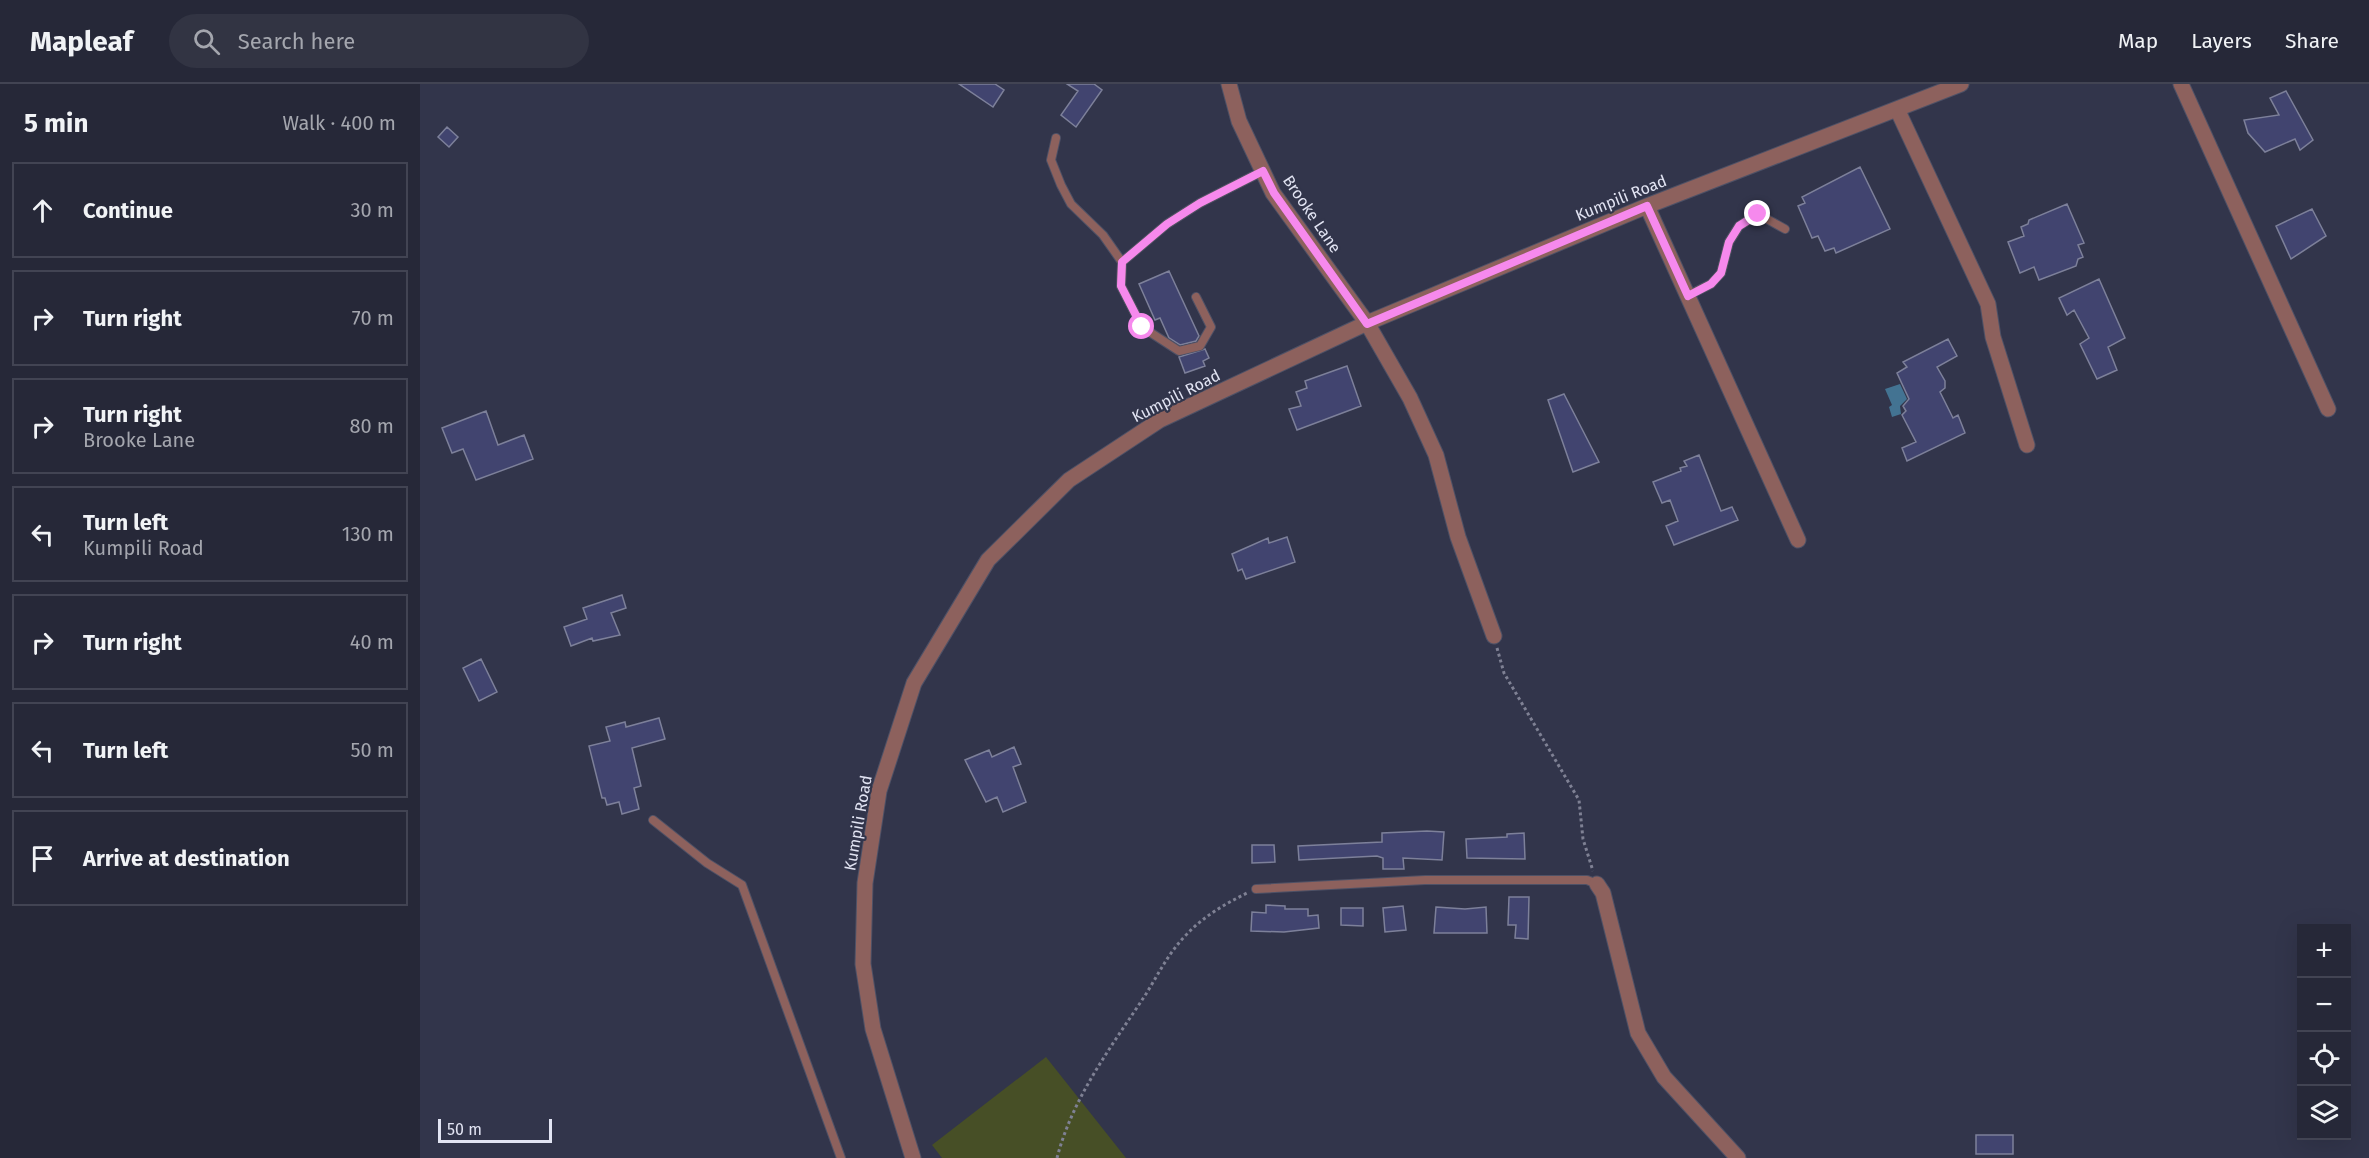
<!DOCTYPE html>
<meta charset="utf-8">
<style>
body{margin:0;font-family:"Fira Sans",sans-serif;background:#323443;color:#f1f3f6}
.controls{position:absolute;right:18px;bottom:18px;display:grid;overflow:hidden;border-radius:0px;box-shadow:0 6px 24px #0002}
.controls button{width:54px;height:54px;display:grid;place-items:center;padding:0;border:0;border-bottom:2px solid #424453;background:#262838;color:#f1f3f6;font:30px sans-serif}
.scale{position:absolute;left:18px;bottom:15px;width:114px;box-sizing:border-box;padding-left:6px;border:3px solid #e2e4f3;border-top:0;font-size:16px;line-height:21px;white-space:nowrap;color:#e2e4f3;-webkit-text-stroke:4px #32354b;paint-order:stroke}
.stop{position:absolute;width:18px;height:18px;margin:-14px;border:4px solid #f689ed;border-radius:50%;background:#fff}
.stop.end{background:#f689ed;border-color:#fff;box-shadow:0 2px 6px #0008}
.list{margin:0;padding:0;list-style:none}
h2{display:flex;justify-content:space-between;align-items:center;height:78px;margin:0;padding:0 24px;font-size:26px}
h2 small{font-size:20px;font-weight:400;color:#a4a6ae}
.list li{display:grid;grid-template-columns:39px 1fr auto;gap:18px;align-items:center;box-sizing:border-box;height:96px;margin:0 12px 12px;padding:0 12px;border:2px solid #424453;border-radius:0px}
.list b{display:block;font-size:22px;white-space:nowrap}
.list p{margin:0;font-size:20px;white-space:nowrap;color:#a4a6ae}
.list em{font-size:20px;font-style:normal;color:#a4a6ae}
.icon{flex:none;width:33px;height:33px;fill:none;stroke:currentColor;stroke-width:2;stroke-linecap:round;stroke-linejoin:round}
.map{position:relative;flex:none;width:1949px;height:1074px;overflow:hidden}
header{display:flex;align-items:center;gap:36px;box-sizing:border-box;height:84px;padding:0 30px;background:#262838;border-bottom:2px solid #424453}
header strong{font-size:28px}
nav{display:flex;gap:33px;margin-inline-start:auto;font-size:21px}
.search{width:420px;height:54px;background:#323443;display:flex;align-items:center;gap:15px;box-sizing:border-box;padding:0 21px;border-radius:33px;color:#a4a6ae;font-size:22px}
main{display:flex}
aside{flex:1;background:#262838}
.map>svg:first-child{display:block}
.green{fill:#474f26}
.water{fill:#437392}
.building{fill:#41446f;stroke:#7d809a;stroke-width:1.5}
.lines{fill:none;stroke-linecap:round;stroke-linejoin:round}
.lane-casing{stroke:#4e5166;stroke-width:10}
.street-casing{stroke:#4e5166;stroke-width:17}
.path{stroke:#7f8194;stroke-width:3;stroke-dasharray:3 3;stroke-linecap:butt}
.lane{stroke:#8d615d;stroke-width:8}
.street{stroke:#8d615d;stroke-width:15}
.route{stroke:#f689ed;stroke-width:8}
.labels{text-anchor:middle;dominant-baseline:central;stroke-width:4.5;stroke-linejoin:round;paint-order:stroke}
.street-label{font-size:16px;fill:#e2e4f3;stroke:#32354b}
</style>
<header>
<strong>Mapleaf</strong>
<div class="search"><svg class="icon" aria-label="search" viewBox="0 0 24 24"><circle cx="10" cy="10" r="6"/><path d="M15 15l6 6"/></svg>Search here</div>
<nav><a>Map</a><a>Layers</a><a>Share</a></nav>
</header>
<main>
<aside>
<h2>5 min<small>Walk · 400 m</small></h2>
<ul class="list">
<li><svg class="icon" aria-label="ahead" viewBox="0 0 24 24"><path d="M12 20V5M6 11l6-6 6 6"/></svg><div><b>Continue</b></div><em>30 m</em></li>
<li><svg class="icon" aria-label="right" viewBox="0 0 24 24"><path d="M7 20v-9h11M14 6l5 5-5 5"/></svg><div><b>Turn right</b></div><em>70 m</em></li>
<li><svg class="icon" aria-label="right" viewBox="0 0 24 24"><path d="M7 20v-9h11M14 6l5 5-5 5"/></svg><div><b>Turn right</b><p>Brooke Lane</p></div><em>80 m</em></li>
<li><svg class="icon" aria-label="left" viewBox="0 0 24 24"><path d="M17 20v-9H6M10 6l-5 5 5 5"/></svg><div><b>Turn left</b><p>Kumpili Road</p></div><em>130 m</em></li>
<li><svg class="icon" aria-label="right" viewBox="0 0 24 24"><path d="M7 20v-9h11M14 6l5 5-5 5"/></svg><div><b>Turn right</b></div><em>40 m</em></li>
<li><svg class="icon" aria-label="left" viewBox="0 0 24 24"><path d="M17 20v-9H6M10 6l-5 5 5 5"/></svg><div><b>Turn left</b></div><em>50 m</em></li>
<li><svg class="icon" aria-label="arrive" viewBox="0 0 24 24"><path d="M6 21V4h12l-3 4 3 4H6"/></svg><div><b>Arrive at destination</b></div></li>
</ul>
</aside>
<div class="map">
<svg width="1949" height="1074" viewBox="0 0 1949 1074">
<rect width="100%" height="100%" fill="#32354b"/>
<path class="green" d="M 626,973 L 706,1074 L 522,1074 L 512,1061 Z"/>
<path class="water" d="M 1480,300 L 1487,315 L 1480,322 L 1481,330 L 1472,333 L 1469,323 L 1472,321 L 1465,305 Z"/>
<path class="building" d="M 539,0 L 575,0 L 584,6 L 573,23 Z
M 647,0 L 674,0 L 682,6 L 656,43 L 641,31 L 658,7 Z
M 1866,7 L 1893,56 L 1880,66 L 1875,55 L 1845,68 L 1828,49 L 1824,36 L 1859,31 L 1850,14 Z
M 27,43 L 38,53 L 29,63 L 18,53 Z
M 1440,83 L 1470,145 L 1416,169 L 1414,164 L 1405,167 L 1398,152 L 1392,154 L 1378,122 L 1385,119 L 1382,113 Z
M 1647,120 L 1664,159 L 1658,161 L 1663,173 L 1658,175 L 1656,182 L 1619,196 L 1614,183 L 1600,189 L 1588,158 L 1604,152 L 1601,143 L 1608,140 L 1609,136 Z
M 1892,125 L 1906,152 L 1871,175 L 1856,142 Z
M 749,187 L 779,252 L 776,257 L 760,261 L 749,254 L 740,234 L 735,236 L 719,200 Z
M 1679,195 L 1705,254 L 1688,263 L 1697,286 L 1677,295 L 1660,260 L 1669,254 L 1654,226 L 1647,231 L 1639,214 Z
M 1528,255 L 1537,272 L 1517,283 L 1525,297 L 1525,304 L 1520,308 L 1533,334 L 1538,331 L 1545,349 L 1487,377 L 1482,364 L 1496,358 L 1482,331 L 1486,327 L 1483,322 L 1489,315 L 1477,289 L 1487,283 L 1483,278 Z
M 785,265 L 789,274 L 783,277 L 785,282 L 765,289 L 759,273 Z
M 927,282 L 941,322 L 877,346 L 869,325 L 881,322 L 876,308 L 887,304 L 885,297 Z
M 1144,310 L 1179,378 L 1153,388 L 1128,316 Z
M 66,327 L 78,361 L 104,351 L 113,375 L 56,396 L 43,365 L 32,369 L 22,344 Z
M 1279,371 L 1301,427 L 1312,423 L 1318,436 L 1254,461 L 1246,442 L 1258,437 L 1250,416 L 1242,419 L 1233,398 L 1261,387 L 1260,384 L 1267,382 L 1264,377 Z
M 867,453 L 875,478 L 826,495 L 822,485 L 818,487 L 812,470 L 848,454 L 849,459 Z
M 202,511 L 206,524 L 191,529 L 200,551 L 173,557 L 172,554 L 151,562 L 144,543 L 167,535 L 163,524 Z
M 61,575 L 77,608 L 59,617 L 43,584 Z
M 239,634 L 245,655 L 212,664 L 221,702 L 214,704 L 219,725 L 202,730 L 199,718 L 187,721 L 185,714 L 182,714 L 169,662 L 190,657 L 186,643 L 205,638 L 206,643 Z
M 594,663 L 601,680 L 593,683 L 606,718 L 583,728 L 577,713 L 566,718 L 545,676 L 569,666 L 572,673 Z
M 1007,747 L 1024,748 L 1022,776 L 983,774 L 984,785 L 963,785 L 963,774 L 957,772 L 879,776 L 878,762 L 962,758 L 962,749 Z
M 1104,749 L 1105,775 L 1047,774 L 1046,755 L 1087,753 L 1087,750 Z
M 832,761 L 854,761 L 855,778 L 832,779 Z
M 1089,813 L 1109,813 L 1108,855 L 1095,854 L 1096,841 L 1088,841 Z
M 846,821 L 865,822 L 865,825 L 888,825 L 888,832 L 898,831 L 899,844 L 864,848 L 831,847 L 832,828 L 846,829 Z
M 983,822 L 986,846 L 965,848 L 963,824 Z
M 1016,823 L 1045,825 L 1066,823 L 1067,849 L 1014,849 Z
M 921,824 L 943,824 L 943,842 L 921,841 Z
M 1556,1051 L 1593,1051 L 1593,1070 L 1556,1070 Z"/>
<g class="lines">
<defs>
<path id="lane" d="M 636,54 L 631,76 L 641,101 L 651,120 L 683,151 L 702,178
M 1267,212 L 1291,200 L 1301,189 L 1309,158 L 1319,142 L 1338,130 L 1365,145
M 776,213 L 791,243 L 780,262 L 759,267 L 722,243 L 701,202 L 702,178 L 747,140 L 780,119 L 843,87
M 233,736 L 287,779 L 322,801 L 421,1074
M 836,805 L 1005,796 L 1167,796 L 1177,800"/>
<path id="street" d="M 809,0 L 819,37 L 853,109 L 947,239 L 990,314 L 1016,371 L 1038,453 L 1074,552
M 1761,0 L 1908,325
M 1477,25 L 1568,220 L 1573,253 L 1607,361
M 1227,122 L 1378,456
M 1177,800 L 1183,809 L 1218,949 L 1244,993 L 1318,1074
M 493,1074 L 453,945 L 443,880 L 445,799 L 459,707 L 494,599 L 568,476 L 649,396 L 740,336 L 947,239 L 1227,122 L 1541,0"/>
</defs>
<use href="#lane" class="lane-casing"/>
<use href="#street" class="street-casing"/>
<path class="path" d="M 1077,564 L 1084,589 L 1159,716 L 1163,755 L 1173,787
M 637,1074 C 653,1012 692,962 726,910 C 739,889 749,868 767,850 C 784,832 805,820 827,809"/>
<use href="#lane" class="lane"/>
<use href="#street" class="street"/>
</g>
<g class="lines">
<path class="route" d="M 722,243 L 701,202 L 702,178 L 747,140 L 780,119 L 843,87 L 854,109 L 947,240 L 1227,122 L 1268,212 L 1291,200 L 1301,189 L 1309,158 L 1319,142 L 1338,130"/>
</g>
<g class="labels">
<g class="street-label">
<text transform="translate(1201 114) rotate(-22)">Kumpili Road</text>
<text transform="translate(892 130) rotate(56)">Brooke Lane</text>
<text transform="translate(756 312) rotate(-27)">Kumpili Road</text>
<text transform="translate(438 739) rotate(-80)">Kumpili Road</text>
</g>
</g>
</svg>
<div class="controls">
<button>+</button>
<button>−</button>
<button><svg class="icon" aria-label="locate" viewBox="0 0 24 24"><circle cx="12" cy="12" r="6"/><path d="M12 2v4M12 18v4M2 12h4M18 12h4"/></svg></button>
<button><svg class="icon" aria-label="layers" viewBox="0 0 24 24"><path d="M12 4l9 5-9 5-9-5zM3 14l9 5 9-5"/></svg></button>
</div>
<div class="scale">50 m</div>
<div class="stop" style="left:722px;top:243px"></div>
<div class="stop end" style="left:1338px;top:130px"></div>
</div>
</main>
